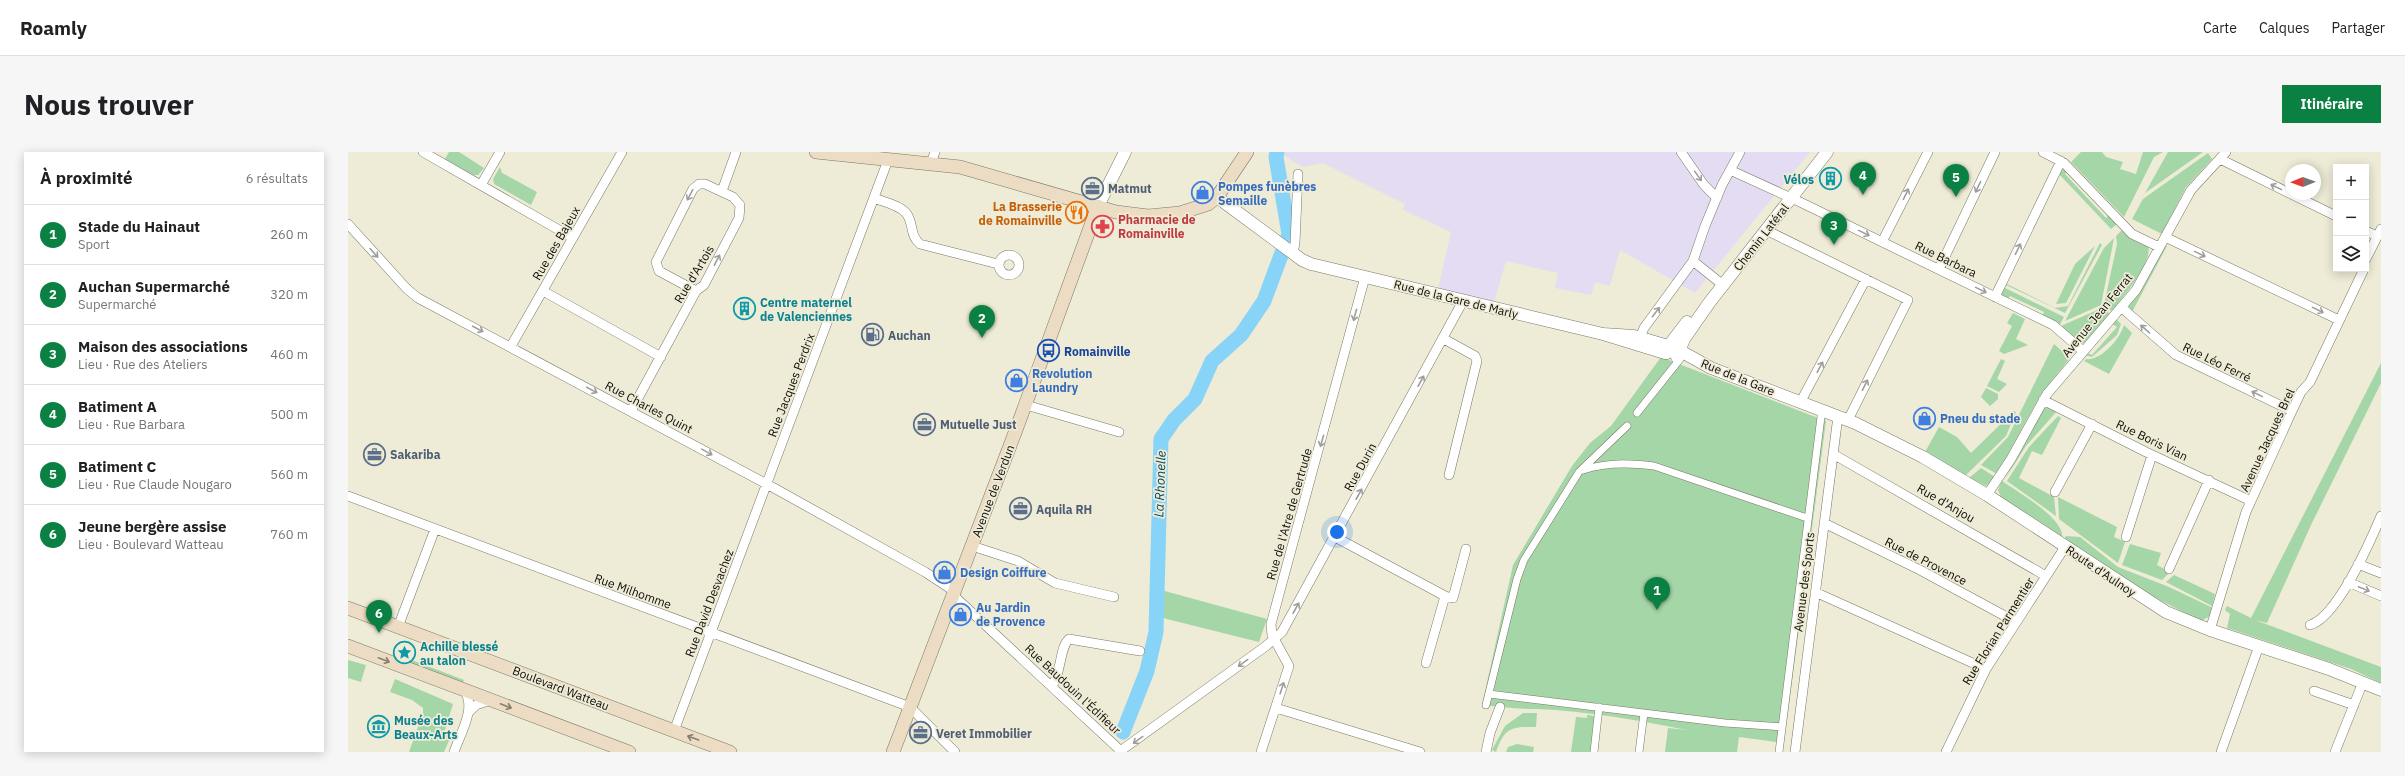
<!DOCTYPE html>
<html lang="fr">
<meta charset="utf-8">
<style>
body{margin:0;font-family:"IBM Plex Sans",sans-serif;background:#f6f6f6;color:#202124}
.controls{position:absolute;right:12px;top:12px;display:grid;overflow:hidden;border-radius:0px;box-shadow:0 2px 10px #0003}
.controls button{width:36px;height:36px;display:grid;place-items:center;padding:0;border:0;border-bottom:1px solid #e0e0e0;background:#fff;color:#202124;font:20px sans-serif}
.compass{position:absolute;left:1937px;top:12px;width:36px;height:36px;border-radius:50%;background:#fff;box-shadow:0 2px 10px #0003;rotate:269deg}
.you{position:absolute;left:989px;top:380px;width:14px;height:14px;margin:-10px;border:3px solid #fff;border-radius:50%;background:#1a73e8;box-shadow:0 0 0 6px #1a73e833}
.badge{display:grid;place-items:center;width:26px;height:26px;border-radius:50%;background:#0b8043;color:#fff;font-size:13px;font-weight:700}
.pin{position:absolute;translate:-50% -33px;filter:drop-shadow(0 1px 2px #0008)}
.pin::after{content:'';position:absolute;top:21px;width:14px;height:12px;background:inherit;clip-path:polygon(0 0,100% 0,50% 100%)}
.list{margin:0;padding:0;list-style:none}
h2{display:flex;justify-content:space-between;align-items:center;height:52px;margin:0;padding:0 16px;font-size:17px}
h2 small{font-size:13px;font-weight:400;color:#757577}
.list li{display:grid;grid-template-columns:26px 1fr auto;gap:12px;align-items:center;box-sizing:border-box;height:60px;padding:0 16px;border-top:1px solid #e0e0e0}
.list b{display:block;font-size:15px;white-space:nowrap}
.list p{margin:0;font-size:13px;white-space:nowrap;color:#757577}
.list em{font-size:13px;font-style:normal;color:#757577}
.icon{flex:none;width:22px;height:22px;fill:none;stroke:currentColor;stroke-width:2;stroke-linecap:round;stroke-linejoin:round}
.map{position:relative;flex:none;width:2033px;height:600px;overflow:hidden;border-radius:0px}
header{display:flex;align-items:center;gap:24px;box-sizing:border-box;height:56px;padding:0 20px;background:#fff;border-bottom:1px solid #e0e0e0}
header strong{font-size:19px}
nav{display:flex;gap:22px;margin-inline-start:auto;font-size:14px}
.intro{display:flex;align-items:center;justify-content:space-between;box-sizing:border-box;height:96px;padding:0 24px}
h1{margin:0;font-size:28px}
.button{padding:10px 18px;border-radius:0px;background:#0b8043;color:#fff;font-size:14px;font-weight:700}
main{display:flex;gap:24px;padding:0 24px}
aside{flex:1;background:#fff;border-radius:0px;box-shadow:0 2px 10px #0003}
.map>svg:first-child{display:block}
.industrial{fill:#e3dcf2}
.green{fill:#a5d6a7}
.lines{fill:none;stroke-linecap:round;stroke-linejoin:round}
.river{stroke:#87d4f8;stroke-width:15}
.pedestrian-casing{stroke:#7a7866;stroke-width:8}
.minor-casing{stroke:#7a7866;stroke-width:10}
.tertiary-casing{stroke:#7a7866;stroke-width:13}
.secondary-casing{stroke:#7a7866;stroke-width:14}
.pedestrian{stroke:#fff;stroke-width:7}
.minor{stroke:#fff;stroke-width:9}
.tertiary{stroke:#fff;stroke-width:12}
.secondary{stroke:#ecdcc4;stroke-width:13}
.oneway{stroke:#9f9e9c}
.oneway2{stroke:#887f6f}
.labels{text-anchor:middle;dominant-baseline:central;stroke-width:3.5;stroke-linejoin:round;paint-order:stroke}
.culture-label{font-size:12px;font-weight:bold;fill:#0d838f;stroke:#eeebd7;text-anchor:start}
.shop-label{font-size:12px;font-weight:bold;fill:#366cbe;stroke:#eeebd7;text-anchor:start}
.service-label{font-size:12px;font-weight:bold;fill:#4e5e75;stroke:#eeebd7;text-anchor:start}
.food-label{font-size:12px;font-weight:bold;fill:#c56008;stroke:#eeebd7;text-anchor:end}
.health-label{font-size:12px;font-weight:bold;fill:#be3a42;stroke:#eeebd7;text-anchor:start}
.street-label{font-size:12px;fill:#0e0d07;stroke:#eeebd7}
.transit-label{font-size:12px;font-weight:bold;fill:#164399;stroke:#eeebd7;text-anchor:start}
.water-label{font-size:13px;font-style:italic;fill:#034760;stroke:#eeebd7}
</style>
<header>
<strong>Roamly</strong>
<nav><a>Carte</a><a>Calques</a><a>Partager</a></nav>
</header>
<div class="intro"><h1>Nous trouver</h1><a class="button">Itinéraire</a></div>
<main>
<aside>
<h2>À proximité<small>6 résultats</small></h2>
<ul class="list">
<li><span class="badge">1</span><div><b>Stade du Hainaut</b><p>Sport</p></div><em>260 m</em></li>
<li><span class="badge">2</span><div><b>Auchan Supermarché</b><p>Supermarché</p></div><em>320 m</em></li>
<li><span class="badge">3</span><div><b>Maison des associations</b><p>Lieu · Rue des Ateliers</p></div><em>460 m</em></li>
<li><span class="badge">4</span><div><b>Batiment A</b><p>Lieu · Rue Barbara</p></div><em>500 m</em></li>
<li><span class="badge">5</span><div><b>Batiment C</b><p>Lieu · Rue Claude Nougaro</p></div><em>560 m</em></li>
<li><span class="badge">6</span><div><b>Jeune bergère assise</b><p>Lieu · Boulevard Watteau</p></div><em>760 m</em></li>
</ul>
</aside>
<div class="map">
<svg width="2033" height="600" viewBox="0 0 2033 600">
<rect width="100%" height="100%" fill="#eeebd7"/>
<path class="industrial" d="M 931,0 L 1462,0 L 1347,141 L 1272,98 L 1262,134 L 1247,130 L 1243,143 L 1207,136 L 1210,121 L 1158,109 L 1146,150 L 1090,137 L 1103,80 L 1055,58 L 1057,52 L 975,11 L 954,15 Z"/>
<path class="green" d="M 101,0 L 111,0 L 136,16 L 130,23 L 125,23 L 97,7 Z
M 1733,0 L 1754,0 L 1758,5 L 1775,10 L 1772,17 L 1788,22 L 1795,0 L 1815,0 L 1806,5 L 1776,65 L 1723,10 Z
M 1820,0 L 1855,0 L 1797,41 Z
M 1860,1 L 1864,7 L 1838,35 L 1814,82 L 1784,67 L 1795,47 Z
M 152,15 L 154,21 L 189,40 L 183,53 L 146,32 L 145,27 Z
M 1716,17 L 1720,19 L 1717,22 L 1758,66 L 1761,63 L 1769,72 L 1763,77 L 1710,21 Z
M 1774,78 L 1800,93 C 1806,110 1774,146 1764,159 L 1756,153 L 1769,92 L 1768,84 Z
M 1766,86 L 1753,153 L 1717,169 L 1756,96 Z
M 1752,91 L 1754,93 L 1717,161 L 1656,132 L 1657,131 L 1707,156 L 1720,154 Z
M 1817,93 L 1819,94 L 1784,160 L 1780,153 Z
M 1747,94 L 1718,151 L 1708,152 L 1727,112 Z
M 1655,135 L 1716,165 L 1711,174 L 1694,164 L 1696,160 L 1662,144 L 1660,147 L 1654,143 Z
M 1754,156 L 1762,162 L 1736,191 L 1732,192 L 1713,175 L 1715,173 Z
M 1665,161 L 1677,167 L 1668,187 L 1680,193 L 1656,202 L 1651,199 L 1664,174 L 1659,171 Z
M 1768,167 L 1773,172 L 1769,183 L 1744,205 L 1737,203 L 1739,201 L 1744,203 L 1769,175 L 1764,172 Z
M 1776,173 L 1784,181 L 1761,222 L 1736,209 L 1738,207 C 1753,209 1772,187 1776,173 Z
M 1706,192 L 1722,206 L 1693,242 L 1649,322 L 1633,313 L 1660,285 Z
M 1313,205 L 1478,269 L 1436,591 L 1391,585 L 1389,600 L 1317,600 L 1320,576 L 1338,578 C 1290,568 1238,559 1189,557 C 1170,557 1153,555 1134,553 L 1165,413 L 1224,314 L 1242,291 L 1263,274 Z
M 1653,207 L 1657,209 L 1649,227 L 1659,232 L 1651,240 L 1639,234 Z
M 2033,211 L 2033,231 L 1963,373 L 1919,471 L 1907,468 L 2033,515 L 2033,531 L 2003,517 L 1879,476 L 1882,462 L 1877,458 L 1879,454 L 1903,466 Z
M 1638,236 L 1650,242 L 1650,247 L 1642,254 L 1633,245 Z
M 1701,255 L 1709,259 L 1678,294 L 1657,327 L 1696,256 Z
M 1666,259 L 1668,260 L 1658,284 L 1617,324 L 1577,300 L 1591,275 L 1609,285 L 1623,301 Z
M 1710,264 L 1713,266 L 1694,303 L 1684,299 L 1671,326 L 1706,345 L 1708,364 L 1659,329 L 1681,295 Z
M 1633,316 L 1647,325 L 1638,334 L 1621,326 Z
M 1654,329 C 1668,339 1718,367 1714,386 L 1653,345 L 1650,338 Z
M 1710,345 L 1769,375 L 1766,385 L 1777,390 L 1770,411 L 1711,367 Z
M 1718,384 L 1732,385 L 1770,415 L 1821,435 L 1865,456 L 1862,464 L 1853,469 L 1792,438 L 1716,387 Z
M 1782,392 L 1813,401 L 1809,413 L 1822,420 L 1814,428 L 1774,413 Z
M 1826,423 L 1867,442 L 1864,454 L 1818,430 Z
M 813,438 L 919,467 L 911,490 L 815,466 Z
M 56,505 L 116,528 L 114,533 L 54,510 Z
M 0,508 L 18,513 L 13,530 L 0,526 Z
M 47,527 L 105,552 L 96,581 L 103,584 L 96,600 L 61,600 L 75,561 L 75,556 L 64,548 L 42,540 Z
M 1175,561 L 1189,561 L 1188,575 C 1163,575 1157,575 1148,600 L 1144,598 L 1157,574 Z
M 1239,563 L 1248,564 L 1244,600 L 1223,600 L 1228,565 L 1239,566 Z
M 1169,592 L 1186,595 L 1185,600 L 1158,600 L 1160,595 Z"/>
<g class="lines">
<path class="river" d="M 775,580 L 799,519 L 808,480 L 813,287 L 826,268 L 847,247 L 864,209 L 893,183 L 916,149 L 941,82 L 928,5 L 929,0"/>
<defs>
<path id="pedestrian" d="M 1289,261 L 1332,207
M 1235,318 C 1258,310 1282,311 1306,314 L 1459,366
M 1141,542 L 1377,571 L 1434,575
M 1138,553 L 1169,427 L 1176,408 L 1231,320 L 1279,274
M 1246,600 L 1251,555
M 1291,600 L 1296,561
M 1431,600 L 1474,257"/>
<path id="minor" d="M 75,0 L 225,86
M 1333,0 L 1356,33 L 1369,46
M 1695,0 L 1716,11 L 1784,82 L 1811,95
M 1872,7 L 1988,64
M 583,11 L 587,0
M 1382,18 L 1452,50 L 1705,173 L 1735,199
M 133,33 L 152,0
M 374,39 L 388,0
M 526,46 C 536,50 551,53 558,61 C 566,70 561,83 572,92 L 650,112
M 0,72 L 59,137 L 70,146 L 426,336 L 577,420 L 606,439
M 1418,78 L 1560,148 L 1500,268
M 2018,79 L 2029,84
M 1817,85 L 1991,168
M 1534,90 L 1580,0
M 945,101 L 947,91 L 950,22
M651 113a10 10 0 1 1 20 0a10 10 0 1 1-20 0Z
M 2018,107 L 2033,77
M 1345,109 L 1375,133
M 1591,117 L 1647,0
M 195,139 L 313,205
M 1647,145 L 1713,9
M 1773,155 L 1828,203 L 1944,259
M 1096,187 L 1127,204 L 1129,209 L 1101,323
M 1290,190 L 1296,176 L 1345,109 L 1357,74 L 1374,33 L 1392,0
M 163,194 L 274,0
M 1695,248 L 1798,300 L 1903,349
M 1453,249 L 1518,127
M 678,253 L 771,280
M 283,259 L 348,139 L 356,133 L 391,66 L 392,53 L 385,45 L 357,32 L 351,32 L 345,37 L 308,110 L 311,119 L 348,139
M 1485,302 L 1698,424
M 1707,340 L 1744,272
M 1639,343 L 1663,307 L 1699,242 L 1788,138 L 1843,38 L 1878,0
M 0,344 L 562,555 L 607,600
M 1476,371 L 1572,418 L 1668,470
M 987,385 L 1097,444
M 1778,385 L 1804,303
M 624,394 L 670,409 L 707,431 L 766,445
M 2010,412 L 2033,421
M 1821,417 L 1861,328
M 2000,430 L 2033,444
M 1467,440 L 1638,517
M 605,443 L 774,600
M 1962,473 C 1989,465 2022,390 2033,364
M 50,475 L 87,377
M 1862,478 L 1898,360 L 1944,259 L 1953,240 L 1962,230 L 2016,117
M 1078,511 L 1097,444 L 1105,446 L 1118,397
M 704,534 C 714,520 711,496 721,487 L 792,499
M 1966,539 L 2006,553
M 928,556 L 1072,600
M 121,560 L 128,553 L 143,548
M 326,579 L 540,8
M 106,600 C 112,582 130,554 115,537
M 771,600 L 918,494 L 934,480 L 1115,149
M 913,600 L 941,514 L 924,483 L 923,472 L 1017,125
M 1138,600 L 1142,581 L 1152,555
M 1447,600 L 1490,264
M 1598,600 L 1638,517 L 1717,395
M 1873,600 L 1911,494
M 1987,600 L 2015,530"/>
<path id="tertiary" d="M 869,45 L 954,108 L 963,112 L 1255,182 L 1317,201
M 750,54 L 777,0
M 1255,182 L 1286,184 L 1327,196 L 1363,216 L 1507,271 L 1575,305 L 1639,343 L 1818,460 L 1862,478 L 1981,517 L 2033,538
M 1319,201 L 1323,191 L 1339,170
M 1329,205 L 1336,187 L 1361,151 L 1479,0"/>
<path id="secondary" d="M 468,0 L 612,15 L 768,60 L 800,64 L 832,61 L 860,52 L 869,45 L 899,0
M 0,456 L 382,600
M 0,494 L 281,600
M 545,600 L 668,278 L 750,54"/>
</defs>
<use href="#pedestrian" class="pedestrian-casing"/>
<use href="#minor" class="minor-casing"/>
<use href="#tertiary" class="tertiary-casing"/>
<use href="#secondary" class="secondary-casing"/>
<use href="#pedestrian" class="pedestrian"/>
<use href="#minor" class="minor"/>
<use href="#tertiary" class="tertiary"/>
<use href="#secondary" class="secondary"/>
</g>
<defs><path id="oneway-shaft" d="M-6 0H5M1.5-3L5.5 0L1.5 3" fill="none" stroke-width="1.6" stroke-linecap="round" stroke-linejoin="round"/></defs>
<g class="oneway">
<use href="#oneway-shaft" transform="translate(1350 24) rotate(55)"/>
<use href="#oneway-shaft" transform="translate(1630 35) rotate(116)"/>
<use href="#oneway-shaft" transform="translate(1928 35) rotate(-154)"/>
<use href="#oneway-shaft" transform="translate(1558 42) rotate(-64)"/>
<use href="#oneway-shaft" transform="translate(342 43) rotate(118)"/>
<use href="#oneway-shaft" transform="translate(1516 81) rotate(26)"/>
<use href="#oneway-shaft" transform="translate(1670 97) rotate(-64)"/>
<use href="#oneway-shaft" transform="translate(26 101) rotate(48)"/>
<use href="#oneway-shaft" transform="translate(1852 102) rotate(26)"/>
<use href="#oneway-shaft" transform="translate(369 108) rotate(-63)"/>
<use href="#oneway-shaft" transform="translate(1633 138) rotate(26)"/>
<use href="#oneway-shaft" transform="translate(1970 158) rotate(26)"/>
<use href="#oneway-shaft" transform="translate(1308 160) rotate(-52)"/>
<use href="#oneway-shaft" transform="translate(1007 163) rotate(105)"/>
<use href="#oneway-shaft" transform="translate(130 177) rotate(28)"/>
<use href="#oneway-shaft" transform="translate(1797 177) rotate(-139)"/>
<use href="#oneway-shaft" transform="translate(1472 215) rotate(-62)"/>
<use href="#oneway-shaft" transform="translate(1073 229) rotate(-61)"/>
<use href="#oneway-shaft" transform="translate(1517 233) rotate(-63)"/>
<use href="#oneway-shaft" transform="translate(244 238) rotate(28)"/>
<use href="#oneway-shaft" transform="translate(1909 242) rotate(-154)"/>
<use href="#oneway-shaft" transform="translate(974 289) rotate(106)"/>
<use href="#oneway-shaft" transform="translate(359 300) rotate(29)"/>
<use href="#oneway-shaft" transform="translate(1011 342) rotate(-61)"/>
<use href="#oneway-shaft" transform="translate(2016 437) rotate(22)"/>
<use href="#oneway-shaft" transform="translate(948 456) rotate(-61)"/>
<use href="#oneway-shaft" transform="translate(895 511) rotate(144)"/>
<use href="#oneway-shaft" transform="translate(934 536) rotate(-72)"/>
<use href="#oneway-shaft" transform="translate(790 588) rotate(144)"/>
</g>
<g class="oneway2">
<use href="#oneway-shaft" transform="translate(36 508) rotate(21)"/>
<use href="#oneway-shaft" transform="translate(158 554) rotate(21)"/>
<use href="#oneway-shaft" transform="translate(345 586) rotate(-160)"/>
</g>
<defs>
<symbol id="building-ring" viewBox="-11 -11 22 22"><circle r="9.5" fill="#eeebd7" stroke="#0f9aa8" stroke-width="1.5"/><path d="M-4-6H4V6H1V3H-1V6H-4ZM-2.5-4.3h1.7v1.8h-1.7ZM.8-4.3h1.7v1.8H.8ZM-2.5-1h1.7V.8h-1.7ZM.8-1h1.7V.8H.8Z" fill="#0f9aa8"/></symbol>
<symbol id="office-ring" viewBox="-11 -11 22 22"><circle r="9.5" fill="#eeebd7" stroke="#5c6f8a" stroke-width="1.5"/><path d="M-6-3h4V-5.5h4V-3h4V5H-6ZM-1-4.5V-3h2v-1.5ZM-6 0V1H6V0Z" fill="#5c6f8a"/></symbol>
<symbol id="shop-ring" viewBox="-11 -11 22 22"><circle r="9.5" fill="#eeebd7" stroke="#3f7fe0" stroke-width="1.5"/><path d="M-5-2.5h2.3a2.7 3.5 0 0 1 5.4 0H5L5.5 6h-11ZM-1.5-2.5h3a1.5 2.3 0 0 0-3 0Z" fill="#3f7fe0"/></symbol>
<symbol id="restaurant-ring" viewBox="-11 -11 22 22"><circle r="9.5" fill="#eeebd7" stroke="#e8710a" stroke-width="1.5"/><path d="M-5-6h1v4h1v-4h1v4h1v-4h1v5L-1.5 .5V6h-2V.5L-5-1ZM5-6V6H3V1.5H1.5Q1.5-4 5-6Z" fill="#e8710a"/></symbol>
<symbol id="pharmacy-ring" viewBox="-11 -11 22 22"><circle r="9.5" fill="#eeebd7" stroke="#e0444e" stroke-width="1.5"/><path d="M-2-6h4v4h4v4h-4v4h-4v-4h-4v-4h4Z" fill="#e0444e"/></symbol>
<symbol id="fuel-ring" viewBox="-11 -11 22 22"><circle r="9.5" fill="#eeebd7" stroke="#5c6f8a" stroke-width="1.5"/><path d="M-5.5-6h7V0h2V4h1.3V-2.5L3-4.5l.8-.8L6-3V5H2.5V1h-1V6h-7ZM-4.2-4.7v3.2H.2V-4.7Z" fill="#5c6f8a"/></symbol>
<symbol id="bus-ring" viewBox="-11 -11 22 22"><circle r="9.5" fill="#eeebd7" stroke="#1a4fb4" stroke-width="1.5"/><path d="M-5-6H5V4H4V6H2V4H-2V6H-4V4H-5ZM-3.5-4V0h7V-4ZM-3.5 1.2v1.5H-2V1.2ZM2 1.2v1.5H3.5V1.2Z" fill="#1a4fb4"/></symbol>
<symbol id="sight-ring" viewBox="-11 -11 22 22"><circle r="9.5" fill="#eeebd7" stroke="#0f9aa8" stroke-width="1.5"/><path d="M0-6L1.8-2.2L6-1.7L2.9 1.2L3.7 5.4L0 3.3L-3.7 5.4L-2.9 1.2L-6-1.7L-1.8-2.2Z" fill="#0f9aa8"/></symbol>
<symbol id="museum-ring" viewBox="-11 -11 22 22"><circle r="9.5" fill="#eeebd7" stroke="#0f9aa8" stroke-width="1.5"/><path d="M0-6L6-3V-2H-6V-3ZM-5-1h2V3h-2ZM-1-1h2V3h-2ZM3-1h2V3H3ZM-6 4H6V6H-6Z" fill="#0f9aa8"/></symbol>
</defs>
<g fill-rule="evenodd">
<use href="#building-ring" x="1470" y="14" width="25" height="25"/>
<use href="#office-ring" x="732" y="24" width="25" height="25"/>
<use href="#shop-ring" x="842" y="28" width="25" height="25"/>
<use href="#restaurant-ring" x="716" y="48" width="25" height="25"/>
<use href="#pharmacy-ring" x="742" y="62" width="25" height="25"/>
<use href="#building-ring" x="384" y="144" width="25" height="25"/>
<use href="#fuel-ring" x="512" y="170" width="25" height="25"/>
<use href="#bus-ring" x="688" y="186" width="25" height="25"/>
<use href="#shop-ring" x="656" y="216" width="25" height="25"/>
<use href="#shop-ring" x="1564" y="254" width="25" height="25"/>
<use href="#office-ring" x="564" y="260" width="25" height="25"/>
<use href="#office-ring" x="14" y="290" width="25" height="25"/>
<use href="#office-ring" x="660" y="344" width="25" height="25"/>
<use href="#shop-ring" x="584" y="408" width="25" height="25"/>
<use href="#shop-ring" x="600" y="450" width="25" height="25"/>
<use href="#sight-ring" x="44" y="488" width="25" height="25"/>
<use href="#museum-ring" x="18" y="562" width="25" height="25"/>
<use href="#office-ring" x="560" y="568" width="25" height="25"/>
</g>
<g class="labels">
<g class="culture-label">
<text x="1466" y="27" text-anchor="end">Vélos</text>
<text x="412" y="150">Centre maternel<tspan x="412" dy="14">de Valenciennes</tspan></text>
<text x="72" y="494">Achille blessé<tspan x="72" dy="14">au talon</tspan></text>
<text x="46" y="568">Musée des<tspan x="46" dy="14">Beaux-Arts</tspan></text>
</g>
<g class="shop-label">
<text x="870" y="34">Pompes funèbres<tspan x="870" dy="14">Semaille</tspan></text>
<text x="684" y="221">Revolution<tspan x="684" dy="14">Laundry</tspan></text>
<text x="1592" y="266">Pneu du stade</text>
<text x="612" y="420">Design Coiffure</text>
<text x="628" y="455">Au Jardin<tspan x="628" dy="14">de Provence</tspan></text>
</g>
<g class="service-label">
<text x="760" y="36">Matmut</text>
<text x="540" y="183">Auchan</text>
<text x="592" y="272">Mutuelle Just</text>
<text x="42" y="302">Sakariba</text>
<text x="688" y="357">Aquila RH</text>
<text x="588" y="581">Veret Immobilier</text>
</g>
<g class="food-label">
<text x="714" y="54">La Brasserie<tspan x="714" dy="14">de Romainville</tspan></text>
</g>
<g class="health-label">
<text x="770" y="67">Pharmacie de<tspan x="770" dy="14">Romainville</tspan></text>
</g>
<g class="street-label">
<text transform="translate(1413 85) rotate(-52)">Chemin Latéral</text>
<text transform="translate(208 91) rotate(-60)">Rue des Bajeux</text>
<text transform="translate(1598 107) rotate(26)">Rue Barbara</text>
<text transform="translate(346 122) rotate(-59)">Rue d'Artois</text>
<text transform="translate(1108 147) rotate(14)">Rue de la Gare de Marly</text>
<text transform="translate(1749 163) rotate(-51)">Avenue Jean Ferrat</text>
<text transform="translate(1869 210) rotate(26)">Rue Léo Ferré</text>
<text transform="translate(1390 225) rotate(22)">Rue de la Gare</text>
<text transform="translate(443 233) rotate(-69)">Rue Jacques Perdrix</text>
<text transform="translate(301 255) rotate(28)">Rue Charles Quint</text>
<text transform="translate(1804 288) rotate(26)">Rue Boris Vian</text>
<text transform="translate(1919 288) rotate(-65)">Avenue Jacques Brel</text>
<text transform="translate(1012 315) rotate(-61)">Rue Durin</text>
<text transform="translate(645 339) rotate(-69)">Avenue de Verdun</text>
<text transform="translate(1598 351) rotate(30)">Rue d'Anjou</text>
<text transform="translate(941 362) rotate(-74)">Rue de l'Atre de Gertrude</text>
<text transform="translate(1578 409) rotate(27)">Rue de Provence</text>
<text transform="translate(1753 419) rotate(34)">Route d'Aulnoy</text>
<text transform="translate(1456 430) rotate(-83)">Avenue des Sports</text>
<text transform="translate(285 439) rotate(20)">Rue Milhomme</text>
<text transform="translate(361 451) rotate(-69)">Rue David Desvachez</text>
<text transform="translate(1650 479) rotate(-58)">Rue Florian Parmentier</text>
<text transform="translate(213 536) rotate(21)">Boulevard Watteau</text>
<text transform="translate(725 537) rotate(43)">Rue Baudouin l'Édifieur</text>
</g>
<g class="transit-label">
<text x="716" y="199">Romainville</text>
</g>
<g class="water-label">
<text transform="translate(812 332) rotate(-88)">La Rhonelle</text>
</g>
</g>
</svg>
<div class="controls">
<button>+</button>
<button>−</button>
<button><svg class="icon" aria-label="layers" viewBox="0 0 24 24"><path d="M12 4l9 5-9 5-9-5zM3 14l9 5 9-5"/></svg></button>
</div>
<svg class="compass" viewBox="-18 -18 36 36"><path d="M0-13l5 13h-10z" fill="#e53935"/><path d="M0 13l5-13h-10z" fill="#757577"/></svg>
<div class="you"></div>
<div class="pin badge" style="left:1309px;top:458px">1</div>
<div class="pin badge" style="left:634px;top:186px">2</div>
<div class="pin badge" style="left:1486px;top:93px">3</div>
<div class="pin badge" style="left:1515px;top:43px">4</div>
<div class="pin badge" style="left:1608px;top:45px">5</div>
<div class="pin badge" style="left:31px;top:481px">6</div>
</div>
</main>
